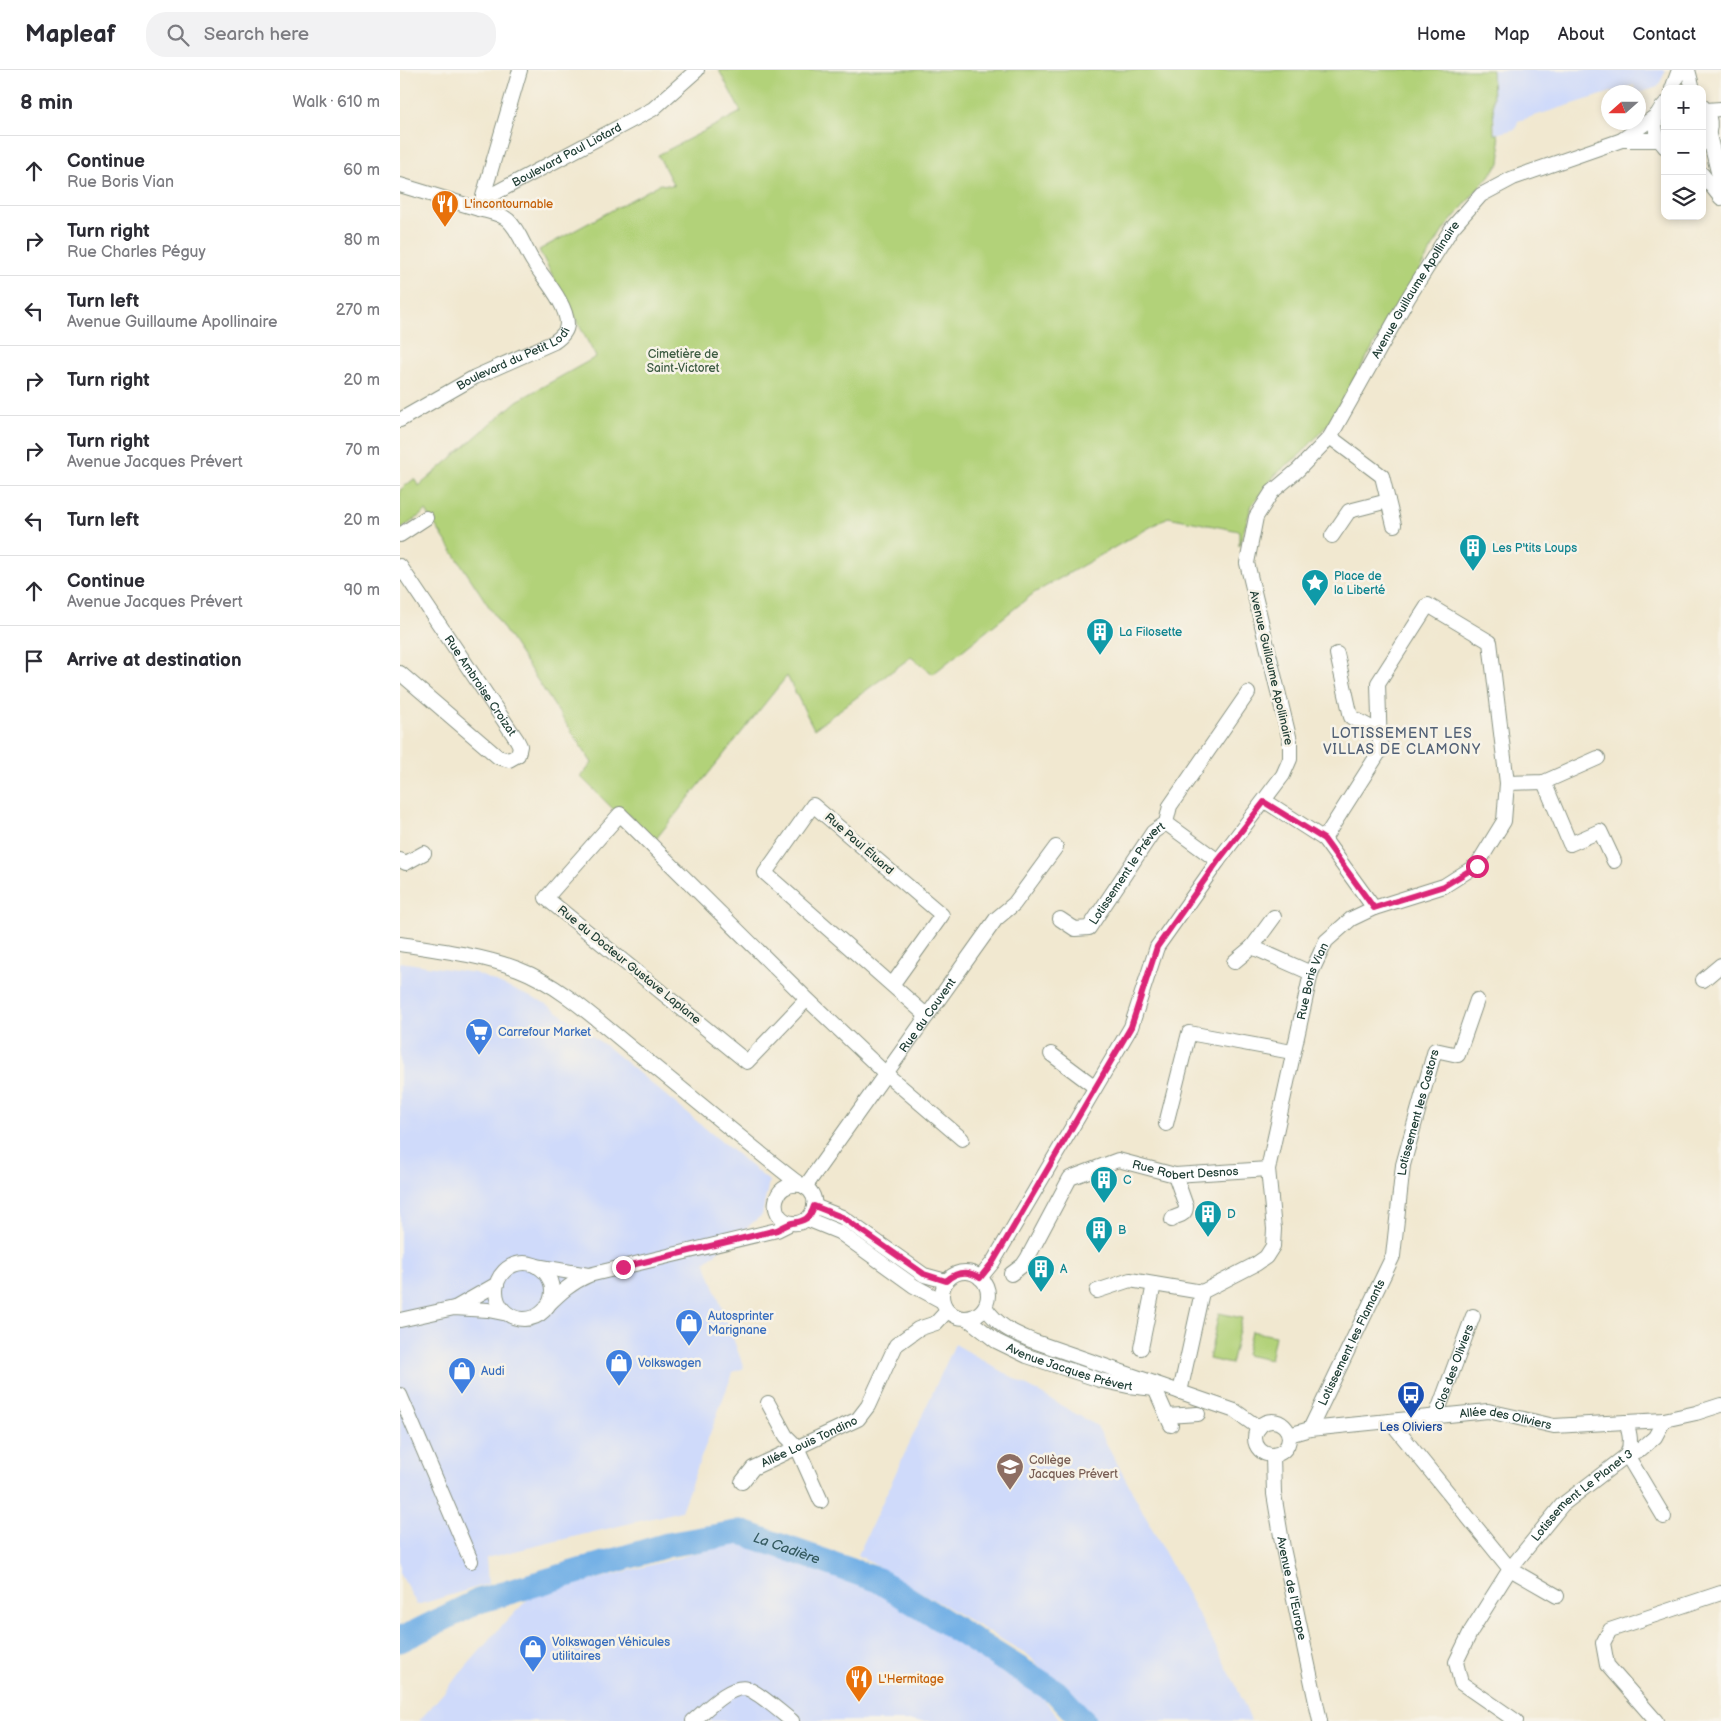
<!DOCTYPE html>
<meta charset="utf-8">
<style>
body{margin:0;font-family:"Balsamiq Sans",sans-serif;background:#f2f2f3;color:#2b2b33}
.controls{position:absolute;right:15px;top:15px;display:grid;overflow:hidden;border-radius:10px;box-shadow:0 2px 8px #0003}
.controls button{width:45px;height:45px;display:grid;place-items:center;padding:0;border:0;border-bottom:1px solid #e1e1e2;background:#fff;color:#2b2b33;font:25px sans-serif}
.compass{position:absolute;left:1201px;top:15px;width:45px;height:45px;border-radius:50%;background:#fff;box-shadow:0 2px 8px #0003;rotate:249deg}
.stop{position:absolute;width:15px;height:15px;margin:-11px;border:4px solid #db2777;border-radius:50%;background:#fff}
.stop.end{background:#db2777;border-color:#fff;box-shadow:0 1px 5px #0008}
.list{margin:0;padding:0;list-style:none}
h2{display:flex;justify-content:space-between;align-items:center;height:65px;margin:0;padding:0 20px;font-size:21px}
h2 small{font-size:16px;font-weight:400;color:#7c7c81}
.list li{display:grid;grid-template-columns:32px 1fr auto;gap:15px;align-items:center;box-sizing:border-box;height:70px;padding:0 20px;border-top:1px solid #e1e1e2}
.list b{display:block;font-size:19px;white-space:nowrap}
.list p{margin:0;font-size:16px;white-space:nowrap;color:#7c7c81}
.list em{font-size:16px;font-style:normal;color:#7c7c81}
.icon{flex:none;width:28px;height:28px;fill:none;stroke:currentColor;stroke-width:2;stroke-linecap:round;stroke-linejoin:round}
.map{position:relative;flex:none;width:1321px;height:1651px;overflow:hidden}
header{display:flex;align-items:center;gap:30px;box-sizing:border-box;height:70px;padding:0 25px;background:#fff;border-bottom:1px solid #e1e1e2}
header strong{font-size:24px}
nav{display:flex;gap:28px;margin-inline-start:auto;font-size:18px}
.search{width:350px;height:45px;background:#f2f2f3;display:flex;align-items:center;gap:12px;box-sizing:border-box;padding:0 18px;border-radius:20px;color:#7c7c81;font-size:19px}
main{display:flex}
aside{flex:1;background:#fff}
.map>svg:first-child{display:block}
.built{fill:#cfdafa}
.green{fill:#b2d279;stroke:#688856}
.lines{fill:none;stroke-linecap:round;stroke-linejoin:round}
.river{stroke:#74b1e6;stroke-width:25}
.street-casing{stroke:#889282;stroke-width:16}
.street{stroke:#fff;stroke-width:14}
.route{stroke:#db2777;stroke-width:6}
.labels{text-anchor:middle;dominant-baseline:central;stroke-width:5;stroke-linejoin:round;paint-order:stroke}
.street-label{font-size:12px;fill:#1f3d34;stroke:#f7f3e8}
.food-label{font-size:12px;fill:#c56008;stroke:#f7f3e8;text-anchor:start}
.park-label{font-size:12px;fill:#3c5b42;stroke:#f7f3e8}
.culture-label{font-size:12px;fill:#0d838f;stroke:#f7f3e8;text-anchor:start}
.shop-label{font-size:12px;fill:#366cbe;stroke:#f7f3e8;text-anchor:start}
.transit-label{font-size:12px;fill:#164399;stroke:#f7f3e8}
.education-label{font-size:12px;fill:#785e54;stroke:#f7f3e8;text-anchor:start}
.neighbourhood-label{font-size:14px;letter-spacing:1px;fill:#526176;stroke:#f7f3e8}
.water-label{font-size:14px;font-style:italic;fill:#345a60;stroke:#f7f3e8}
</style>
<header>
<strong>Mapleaf</strong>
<div class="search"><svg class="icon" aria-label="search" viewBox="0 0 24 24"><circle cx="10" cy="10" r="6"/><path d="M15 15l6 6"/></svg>Search here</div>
<nav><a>Home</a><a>Map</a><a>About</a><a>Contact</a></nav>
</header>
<main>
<aside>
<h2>8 min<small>Walk · 610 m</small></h2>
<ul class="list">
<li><svg class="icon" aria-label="ahead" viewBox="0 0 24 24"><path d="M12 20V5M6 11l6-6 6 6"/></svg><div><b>Continue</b><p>Rue Boris Vian</p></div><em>60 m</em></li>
<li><svg class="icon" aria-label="right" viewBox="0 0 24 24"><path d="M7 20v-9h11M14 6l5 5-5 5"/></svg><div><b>Turn right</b><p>Rue Charles Péguy</p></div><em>80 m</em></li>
<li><svg class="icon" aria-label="left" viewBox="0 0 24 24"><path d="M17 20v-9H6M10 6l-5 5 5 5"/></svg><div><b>Turn left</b><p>Avenue Guillaume Apollinaire</p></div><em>270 m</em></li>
<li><svg class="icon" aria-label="right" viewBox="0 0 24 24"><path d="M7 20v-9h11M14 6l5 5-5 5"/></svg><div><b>Turn right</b></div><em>20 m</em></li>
<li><svg class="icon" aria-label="right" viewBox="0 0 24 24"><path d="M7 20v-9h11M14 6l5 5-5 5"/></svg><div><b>Turn right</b><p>Avenue Jacques Prévert</p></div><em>70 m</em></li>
<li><svg class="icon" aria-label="left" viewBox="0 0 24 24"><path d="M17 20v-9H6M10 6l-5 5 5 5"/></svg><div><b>Turn left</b></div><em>20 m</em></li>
<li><svg class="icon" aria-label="ahead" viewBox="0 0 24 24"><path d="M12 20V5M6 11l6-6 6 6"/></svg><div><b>Continue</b><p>Avenue Jacques Prévert</p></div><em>90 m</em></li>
<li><svg class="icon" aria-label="arrive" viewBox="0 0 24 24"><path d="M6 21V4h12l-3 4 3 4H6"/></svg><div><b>Arrive at destination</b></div></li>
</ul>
</aside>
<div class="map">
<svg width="1321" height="1651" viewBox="0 0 1321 1651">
<rect width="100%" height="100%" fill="#f7f3e8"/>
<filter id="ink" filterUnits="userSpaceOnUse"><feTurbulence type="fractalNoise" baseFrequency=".02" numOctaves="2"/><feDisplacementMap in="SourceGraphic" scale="10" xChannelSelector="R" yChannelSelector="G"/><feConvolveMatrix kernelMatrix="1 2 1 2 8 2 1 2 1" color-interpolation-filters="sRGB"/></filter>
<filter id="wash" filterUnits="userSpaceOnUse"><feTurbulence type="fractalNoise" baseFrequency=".0096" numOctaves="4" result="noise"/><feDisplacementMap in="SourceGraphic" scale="20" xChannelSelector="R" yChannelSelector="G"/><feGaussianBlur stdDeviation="1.12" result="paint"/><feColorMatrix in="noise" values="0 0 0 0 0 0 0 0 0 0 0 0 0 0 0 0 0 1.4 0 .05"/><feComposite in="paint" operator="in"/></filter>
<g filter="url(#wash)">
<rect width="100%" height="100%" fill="#f1e8d0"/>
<path class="built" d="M 1092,0 L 1266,0 L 1258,17 L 1239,23 L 1236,22 L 1234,15 L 1118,51 L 1116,59 L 1095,64 Z
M 0,892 L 75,903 L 147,934 L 206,976 L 369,1111 L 362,1145 L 305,1192 L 344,1298 L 333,1302 L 281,1441 L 86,1488 L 88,1514 L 17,1535 L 0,1503 Z
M 555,1274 L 697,1356 L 835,1613 L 851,1651 L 695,1651 L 628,1585 L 458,1485 Z
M 341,1471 L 476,1516 L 627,1607 L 661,1651 L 19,1651 L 98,1560 L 130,1527 Z"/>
<path class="green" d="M 319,0 L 1092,0 L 1094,64 L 1098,64 L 1101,83 L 1100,93 L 1044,159 L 978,268 L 928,354 L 902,383 L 876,404 L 852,435 L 839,476 L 839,461 L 768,447 L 634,523 L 533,604 L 511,587 L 414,659 L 387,606 L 255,770 L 219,736 L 214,740 L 181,707 L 192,693 L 26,441 L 0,460 L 0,420 L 14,409 L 19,416 L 117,331 L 196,287 L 139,180 L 260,114 L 274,116 L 258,85 L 341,42 Z
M 819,1243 L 842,1248 L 831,1294 L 809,1289 Z
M 851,1261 L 875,1266 L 870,1290 L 846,1285 Z"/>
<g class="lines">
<path class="river" id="s1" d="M 0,1570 L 79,1531 L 267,1475 L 341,1462 L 478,1510 L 656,1622 L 683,1651"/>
</g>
</g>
<g filter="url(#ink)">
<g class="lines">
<defs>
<g id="street">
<path d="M 1288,0 L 1293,19"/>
<path d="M 1272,19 L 1279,0"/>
<path d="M 1265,34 C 1251,47 1253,64 1265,77"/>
<path d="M 1302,36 C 1313,47 1311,60 1305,73"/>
<path d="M 1306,40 L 1321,39"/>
<path d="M 1309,65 L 1321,114"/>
<path d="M 1222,70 L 1259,70"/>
<path d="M 1302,104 L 1321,128"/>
<path id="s2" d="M 0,115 L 79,139 L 82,130 L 253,39 L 297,0"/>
<path d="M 82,130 L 120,0"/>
<path id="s3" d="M 0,350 L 75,307 L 154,272 C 160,268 167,262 167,254 C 167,234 144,209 134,193 C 125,180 120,161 108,150 C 100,143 89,142 79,139"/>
<path d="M 930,367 L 982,406 L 994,455"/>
<path d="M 0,465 L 26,448"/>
<path d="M 932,466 L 949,441 L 988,431"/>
<path id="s4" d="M 0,496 L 117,670 L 120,676 L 118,685 L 109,690 L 98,687 L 0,603"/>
<path d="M 937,584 L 951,647 L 979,662"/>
<path d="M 1144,712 L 1170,774 L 1200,761 L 1214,791"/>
<path d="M 1107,713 L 1144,712 L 1198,688"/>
<path d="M 865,731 L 924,769 L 974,838"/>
<path d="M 766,753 L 818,791"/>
<path d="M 0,790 L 6,793 L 24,783"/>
<path d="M 874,847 L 852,877 L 911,903"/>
<path id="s5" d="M 660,849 L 675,859 L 689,858 L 753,762 L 766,753 L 770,736 L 848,623"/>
<path d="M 0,874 C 39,880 81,885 118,899 C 158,914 197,950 230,977 C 285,1021 339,1067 394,1110 C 399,1114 406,1117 410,1121 C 421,1134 410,1155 393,1153 C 367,1150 371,1111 400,1115"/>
<path d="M 834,892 L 852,877"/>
<path d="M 1303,910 L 1321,895"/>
<path d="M 492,915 L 542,845 L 413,735 L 365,803 L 527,946"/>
<path d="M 407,929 L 347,992 L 146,828 L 220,744 L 407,929 L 485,1003 L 562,1069"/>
<path d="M 651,984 L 695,1017"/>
<path d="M 766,1054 L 789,963 L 892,982"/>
<path id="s6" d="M 405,1117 L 596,849 L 614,834 L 656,777"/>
<path d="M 414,1136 L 442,1147 L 524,1205 L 546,1211"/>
<path d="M 407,1149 L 439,1162 L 514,1216 L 542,1231"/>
<path d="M 772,1150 L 773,1148 C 780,1145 786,1145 786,1136 L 775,1105"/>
<circle cx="124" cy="1221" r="28"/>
<path d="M 136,1196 L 188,1205"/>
<circle cx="565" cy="1225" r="23"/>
<path id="s7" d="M 611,1204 L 623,1195 L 627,1189 L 670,1108 L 718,1090 L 775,1105 L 868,1099"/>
<path id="s8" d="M 580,1208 L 593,1192 L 731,957 L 757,877 L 818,791 L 883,705 L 890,689 L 890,671 L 847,493 L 856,447 L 872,422 L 898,400 L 930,367 L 1008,228 L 1052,158 L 1081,125 L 1113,108 L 1222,70 L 1257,45"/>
<path d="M 697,1221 L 730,1210 L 802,1222"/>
<path d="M 147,1236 C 160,1223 172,1212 189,1205 L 377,1160 L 391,1153"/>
<path d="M 585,1237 C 599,1257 612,1262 633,1271 L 835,1341 L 859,1358"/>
<path d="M 55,1238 L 97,1214"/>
<path id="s9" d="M 568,1249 L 596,1271 L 627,1286 L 700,1310 L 728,1316 L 755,1319"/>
<path d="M 0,1250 L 54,1238 L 88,1240 L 108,1244"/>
<path d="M 741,1278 L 754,1214"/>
<path d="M 755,1319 L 771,1355"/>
<path id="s10" d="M 780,1322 L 802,1222 L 856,1194 L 866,1187 L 873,1176 L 874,1159 L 868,1099 L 911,903 L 926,871 L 951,849 L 974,838 L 1044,816 L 1077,795 L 1104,751 L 1107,713 L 1090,572 L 1028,535 L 978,613 L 980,681 L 924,769"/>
<path d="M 0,1325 L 71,1491"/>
<path d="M 368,1333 L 386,1366 L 397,1377 L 421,1431"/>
<path d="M 767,1346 L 798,1344"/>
<path id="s11" d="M 1036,1346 L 1073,1246"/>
<path d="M 990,1351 L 1110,1499 L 1157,1526"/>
<circle cx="872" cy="1368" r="17"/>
<path d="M 1226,1352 C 1230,1364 1232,1373 1227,1385"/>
<path id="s12" d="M 910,1359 L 993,1186 L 1003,1095 L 1035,980 L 1058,985 L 1077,930"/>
<path id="s13" d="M 889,1365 L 910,1359 L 1088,1341 L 1154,1356 L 1207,1353 L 1264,1350 L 1296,1343 L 1321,1335"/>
<path id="s14" d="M 873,1385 L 874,1424 L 883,1478 L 920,1651"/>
<path d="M 1227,1385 L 1264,1447"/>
<path id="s15" d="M 342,1412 L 353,1398 L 458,1349 L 468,1336 L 496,1275 L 518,1259 L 536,1253 L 547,1241"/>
<path d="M 293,1651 C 305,1641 331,1613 348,1619 C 361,1624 380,1642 392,1651"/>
<path id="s16" d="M 1116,1651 L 1061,1613 L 1056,1592 L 1071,1561 L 1110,1499 L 1162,1435 L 1227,1385 L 1241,1379 L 1255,1367 L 1264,1350"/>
<path d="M 1256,1651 L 1207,1595 L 1203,1573 L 1210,1560 L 1321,1523"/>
</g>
</defs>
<use href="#street" class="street-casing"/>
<use href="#street" class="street"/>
</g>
</g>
<g class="lines" filter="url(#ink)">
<path class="route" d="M 223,1197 L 377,1160 C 382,1158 387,1154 392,1153 C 404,1151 410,1149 414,1136 L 442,1147 L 524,1204 L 546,1211 C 557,1201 568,1200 580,1208 L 593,1192 L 731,957 L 757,877 L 818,791 L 864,732 L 924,769 L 974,838 L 1044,816 L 1077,796"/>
</g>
<defs>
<symbol id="restaurant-pin" viewBox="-11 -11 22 30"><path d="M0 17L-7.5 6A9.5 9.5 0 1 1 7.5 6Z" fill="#e8710a" stroke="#f7f3e8"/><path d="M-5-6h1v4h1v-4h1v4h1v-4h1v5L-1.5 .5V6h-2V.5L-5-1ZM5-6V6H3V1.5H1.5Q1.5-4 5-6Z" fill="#fff"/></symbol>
<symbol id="building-pin" viewBox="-11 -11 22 30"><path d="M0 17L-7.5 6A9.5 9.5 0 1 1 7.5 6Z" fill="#0f9aa8" stroke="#f7f3e8"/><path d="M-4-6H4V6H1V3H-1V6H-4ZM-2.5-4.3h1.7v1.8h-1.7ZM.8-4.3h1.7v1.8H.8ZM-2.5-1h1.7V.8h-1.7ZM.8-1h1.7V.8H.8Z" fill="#fff"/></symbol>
<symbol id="sight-pin" viewBox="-11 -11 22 30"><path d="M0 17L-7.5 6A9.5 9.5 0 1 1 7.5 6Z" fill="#0f9aa8" stroke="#f7f3e8"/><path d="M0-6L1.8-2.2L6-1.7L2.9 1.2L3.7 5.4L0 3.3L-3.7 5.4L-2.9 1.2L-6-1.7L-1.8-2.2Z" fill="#fff"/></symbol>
<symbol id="supermarket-pin" viewBox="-11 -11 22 30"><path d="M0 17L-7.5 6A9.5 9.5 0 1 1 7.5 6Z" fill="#3f7fe0" stroke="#f7f3e8"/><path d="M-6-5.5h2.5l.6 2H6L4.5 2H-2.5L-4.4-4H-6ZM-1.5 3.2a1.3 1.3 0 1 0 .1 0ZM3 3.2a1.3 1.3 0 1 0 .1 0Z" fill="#fff"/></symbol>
<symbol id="shop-pin" viewBox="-11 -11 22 30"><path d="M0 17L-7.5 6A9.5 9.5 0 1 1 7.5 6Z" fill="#3f7fe0" stroke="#f7f3e8"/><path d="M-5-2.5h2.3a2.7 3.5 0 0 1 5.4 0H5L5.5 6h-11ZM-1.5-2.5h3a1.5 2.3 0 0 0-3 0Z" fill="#fff"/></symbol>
<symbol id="bus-pin" viewBox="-11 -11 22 30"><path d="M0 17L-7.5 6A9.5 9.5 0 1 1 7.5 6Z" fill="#1a4fb4" stroke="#f7f3e8"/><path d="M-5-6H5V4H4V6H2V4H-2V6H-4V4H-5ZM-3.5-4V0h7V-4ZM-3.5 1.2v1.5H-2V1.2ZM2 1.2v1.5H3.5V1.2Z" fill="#fff"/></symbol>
<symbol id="school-pin" viewBox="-11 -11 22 30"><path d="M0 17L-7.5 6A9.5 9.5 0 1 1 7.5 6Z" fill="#8d6e63" stroke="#f7f3e8"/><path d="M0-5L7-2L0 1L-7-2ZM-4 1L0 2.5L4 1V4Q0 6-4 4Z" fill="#fff"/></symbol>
</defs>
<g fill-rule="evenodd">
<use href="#restaurant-pin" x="29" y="118" width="32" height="43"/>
<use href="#building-pin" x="1057" y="462" width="32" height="43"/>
<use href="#sight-pin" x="899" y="497" width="32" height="43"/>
<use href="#building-pin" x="684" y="546" width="32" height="43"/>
<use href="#supermarket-pin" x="63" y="946" width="32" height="43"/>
<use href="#building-pin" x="688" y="1094" width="32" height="43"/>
<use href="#building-pin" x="792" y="1128" width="32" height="43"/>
<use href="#building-pin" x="683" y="1144" width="32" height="43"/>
<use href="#building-pin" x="625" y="1183" width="32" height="43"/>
<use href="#shop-pin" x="273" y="1237" width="32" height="43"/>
<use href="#shop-pin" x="203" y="1277" width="32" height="43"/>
<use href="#shop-pin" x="46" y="1285" width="32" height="43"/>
<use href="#bus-pin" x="995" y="1309" width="32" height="43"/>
<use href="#school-pin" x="594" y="1381" width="32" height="43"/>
<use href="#shop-pin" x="117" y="1563" width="32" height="43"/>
<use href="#restaurant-pin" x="443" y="1593" width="32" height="43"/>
</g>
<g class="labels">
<g class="street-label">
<text stroke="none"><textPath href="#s2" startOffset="188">Boulevard Paul Liotard</textPath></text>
<text stroke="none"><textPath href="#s8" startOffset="1136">Avenue Guillaume Apollinaire</textPath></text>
<text stroke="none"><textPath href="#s3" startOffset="129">Boulevard du Petit Lodi</textPath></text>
<text transform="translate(871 598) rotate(77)">Avenue Guillaume Apollinaire</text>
<text stroke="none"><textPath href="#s4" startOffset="144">Rue Ambroise Croizat</textPath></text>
<text transform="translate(459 774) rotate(41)">Rue Paul Éluard</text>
<text stroke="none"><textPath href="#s5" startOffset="99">Lotissement le Prévert</textPath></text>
<text transform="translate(229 895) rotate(39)">Rue du Docteur Gustave Laplane</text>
<text stroke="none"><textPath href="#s10" startOffset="459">Rue Boris Vian</textPath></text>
<text stroke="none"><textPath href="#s6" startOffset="211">Rue du Couvent</textPath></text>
<text stroke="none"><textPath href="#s12" startOffset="338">Lotissement les Castors</textPath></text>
<text stroke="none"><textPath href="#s7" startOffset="234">Rue Robert Desnos</textPath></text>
<text stroke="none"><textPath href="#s12" startOffset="96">Lotissement les Flamants</textPath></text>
<text stroke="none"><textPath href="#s9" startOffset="114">Avenue Jacques Prévert</textPath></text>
<text stroke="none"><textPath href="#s11" startOffset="52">Clos des Oliviers</textPath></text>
<text stroke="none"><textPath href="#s13" startOffset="219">Allée des Oliviers</textPath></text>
<text stroke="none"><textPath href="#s15" startOffset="80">Allée Louis Tondino</textPath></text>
<text stroke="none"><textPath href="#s16" startOffset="300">Lotissement Le Planet 3</textPath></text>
<text stroke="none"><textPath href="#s14" startOffset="135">Avenue de l'Europe</textPath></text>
</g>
<g class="food-label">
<text x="64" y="134">L'incontournable</text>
<text x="478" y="1609">L'Hermitage</text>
</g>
<g class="park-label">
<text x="283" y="284">Cimetière de<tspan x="283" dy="14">Saint-Victoret</tspan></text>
</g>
<g class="culture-label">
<text x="1092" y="478">Les P'tits Loups</text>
<text x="934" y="506">Place de<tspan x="934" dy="14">la Liberté</tspan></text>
<text x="719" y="562">La Filosette</text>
<text x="723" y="1110">C</text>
<text x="827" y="1144">D</text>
<text x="718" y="1160">B</text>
<text x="660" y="1199">A</text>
</g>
<g class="shop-label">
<text x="98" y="962">Carrefour Market</text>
<text x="308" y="1246">Autosprinter<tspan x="308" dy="14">Marignane</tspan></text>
<text x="238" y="1293">Volkswagen</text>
<text x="81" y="1301">Audi</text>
<text x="152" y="1572">Volkswagen Véhicules<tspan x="152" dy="14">utilitaires</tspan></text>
</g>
<g class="transit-label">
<text x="1011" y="1357">Les Oliviers</text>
</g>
<g class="education-label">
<text x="629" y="1390">Collège<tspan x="629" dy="14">Jacques Prévert</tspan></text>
</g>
<g class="neighbourhood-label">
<text x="1002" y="663">LOTISSEMENT LES<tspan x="1002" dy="16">VILLAS DE CLAMONY</tspan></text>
</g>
<g class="water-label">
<text stroke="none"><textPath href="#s1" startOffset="408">La Cadière</textPath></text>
</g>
</g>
</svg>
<div class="controls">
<button>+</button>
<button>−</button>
<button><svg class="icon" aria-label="layers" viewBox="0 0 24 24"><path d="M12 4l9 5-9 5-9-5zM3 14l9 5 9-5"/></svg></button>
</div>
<svg class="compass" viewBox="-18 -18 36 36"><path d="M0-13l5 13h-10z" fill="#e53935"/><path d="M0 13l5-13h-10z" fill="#7c7c81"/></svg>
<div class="stop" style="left:1077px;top:796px"></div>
<div class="stop end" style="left:223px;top:1197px"></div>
</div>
</main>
